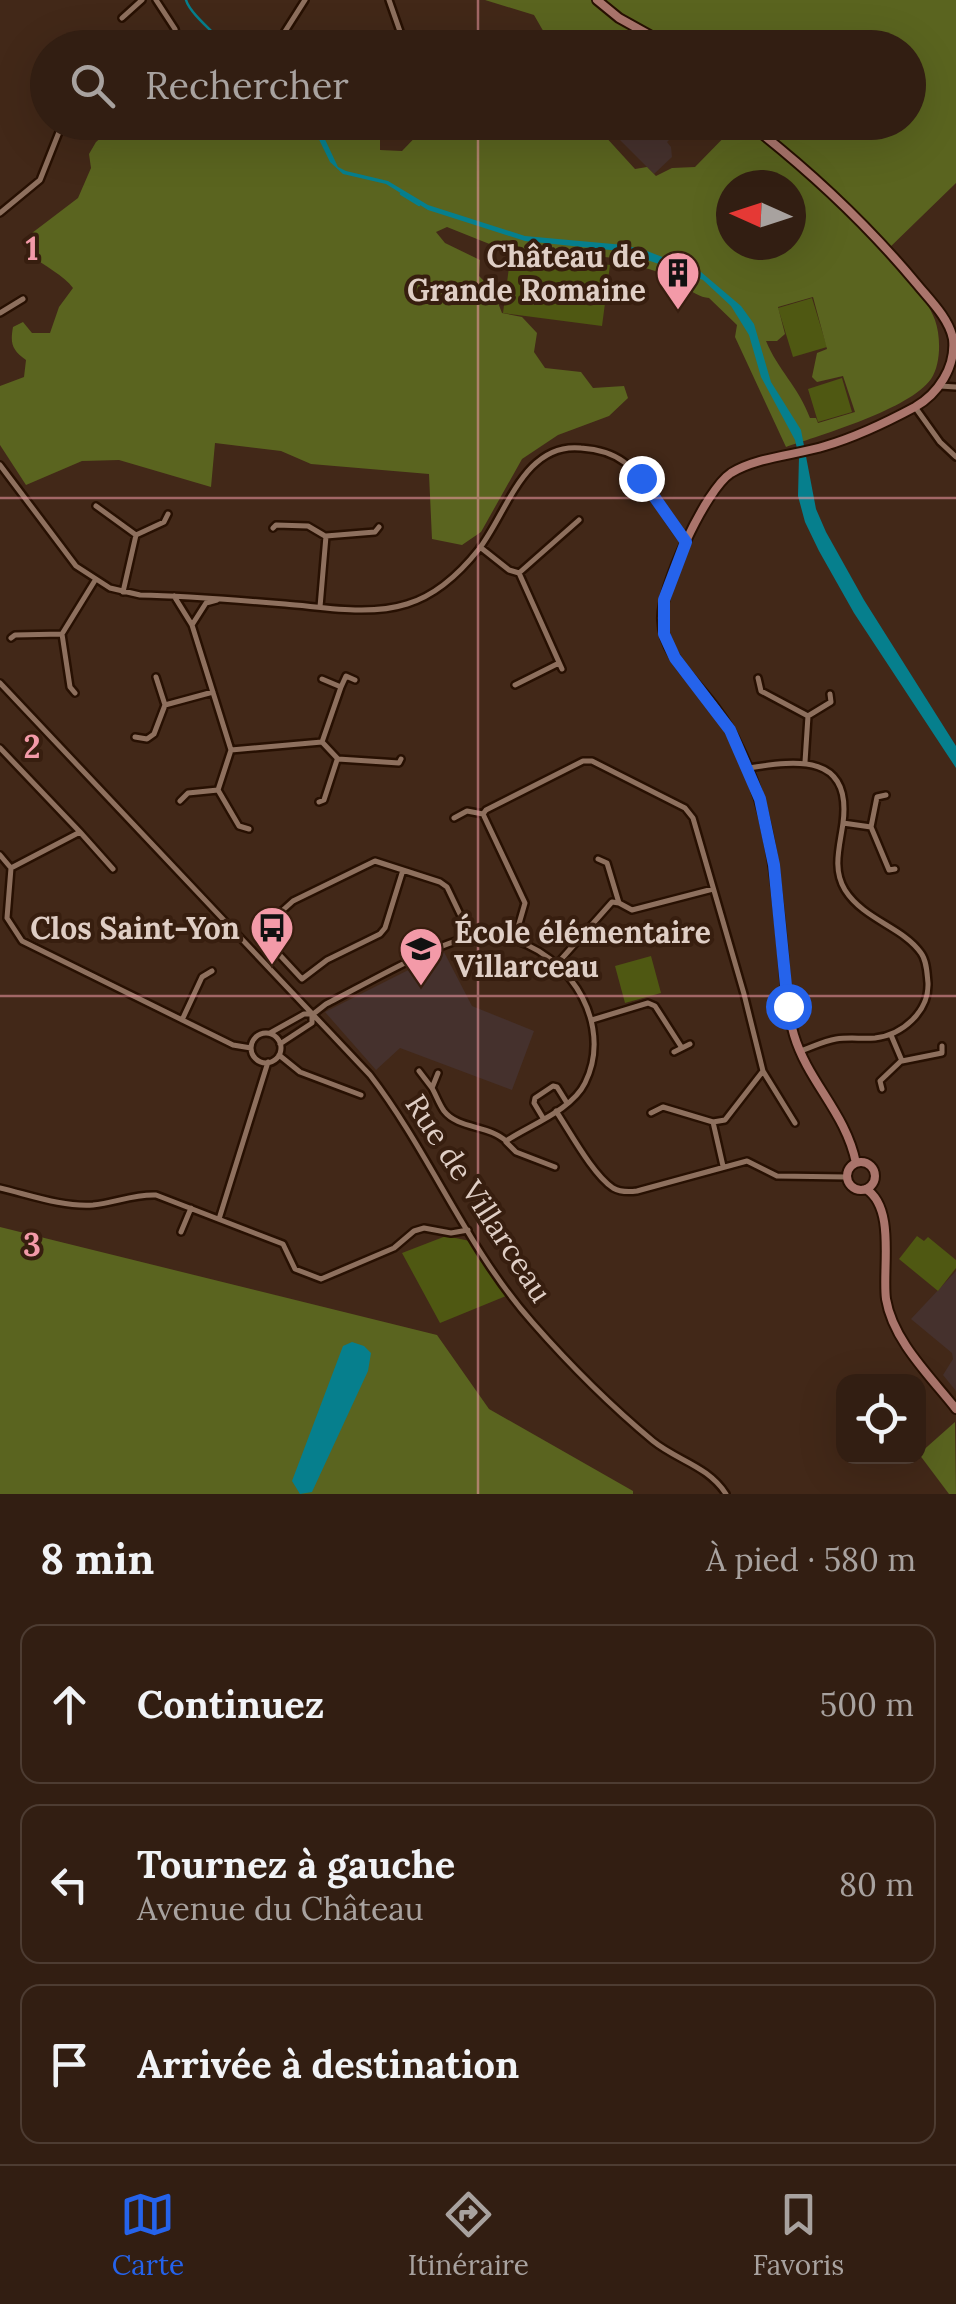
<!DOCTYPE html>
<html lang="fr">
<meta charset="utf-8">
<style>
body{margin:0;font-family:Lora,serif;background:#3d2b20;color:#f1f3f6}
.controls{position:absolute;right:30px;bottom:30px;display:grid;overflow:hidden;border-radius:20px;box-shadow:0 10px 40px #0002}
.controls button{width:90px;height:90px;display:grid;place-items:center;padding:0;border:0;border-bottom:2px solid #4d3c32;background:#321e12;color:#f1f3f6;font:50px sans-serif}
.compass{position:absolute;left:716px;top:170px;width:90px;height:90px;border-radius:50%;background:#321e12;box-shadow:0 10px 40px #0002;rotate:273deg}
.stop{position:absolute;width:30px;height:30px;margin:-22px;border:8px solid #2563eb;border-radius:50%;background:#fff}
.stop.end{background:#2563eb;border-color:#fff;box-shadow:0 2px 10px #0008}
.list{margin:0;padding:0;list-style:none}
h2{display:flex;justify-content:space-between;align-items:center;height:130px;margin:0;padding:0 40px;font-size:42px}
h2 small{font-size:32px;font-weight:400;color:#a8a29f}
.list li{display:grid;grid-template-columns:65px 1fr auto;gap:30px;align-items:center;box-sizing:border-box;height:160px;margin:0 20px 20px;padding:0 20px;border:2px solid #4d3c32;border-radius:20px}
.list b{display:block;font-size:38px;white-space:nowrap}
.list p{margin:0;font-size:32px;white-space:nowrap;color:#a8a29f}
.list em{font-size:32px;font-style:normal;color:#a8a29f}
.icon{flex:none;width:55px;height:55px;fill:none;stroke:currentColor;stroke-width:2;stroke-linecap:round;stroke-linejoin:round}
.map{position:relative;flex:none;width:956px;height:1494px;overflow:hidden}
.search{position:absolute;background:#321e12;box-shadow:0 10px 40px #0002;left:30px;right:30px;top:30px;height:110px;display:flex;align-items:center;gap:25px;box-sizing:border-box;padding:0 35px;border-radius:55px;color:#a8a29f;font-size:38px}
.sheet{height:670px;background:#321e12}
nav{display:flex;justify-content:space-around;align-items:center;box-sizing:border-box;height:140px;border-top:2px solid #4d3c32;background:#321e12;font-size:28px;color:#a8a29f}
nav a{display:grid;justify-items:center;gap:5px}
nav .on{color:#2563eb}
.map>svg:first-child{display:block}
.education{fill:#45312d}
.green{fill:#4f5812}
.forest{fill:#5a641f;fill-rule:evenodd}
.water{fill:#067f8d}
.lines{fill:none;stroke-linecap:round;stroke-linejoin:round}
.stream{stroke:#067f8d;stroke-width:2.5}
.street-casing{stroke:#271002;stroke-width:10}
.secondary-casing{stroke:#271002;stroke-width:12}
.street{stroke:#8e705e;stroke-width:5}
.secondary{stroke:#aa756c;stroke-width:8}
.route{stroke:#2563eb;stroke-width:12}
.grid{fill:none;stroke:#f39aa8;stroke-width:2.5;stroke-opacity:0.55}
.labels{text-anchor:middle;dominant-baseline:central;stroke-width:8;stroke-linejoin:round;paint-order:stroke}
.poi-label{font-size:30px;font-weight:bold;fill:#dfcec5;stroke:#371e0f;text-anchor:end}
.street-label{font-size:30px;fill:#dfcec5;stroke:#371e0f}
.grid-label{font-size:32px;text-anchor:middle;font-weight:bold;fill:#f39aa8;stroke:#371e0f;stroke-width:8;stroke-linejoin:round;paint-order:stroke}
</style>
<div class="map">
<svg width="956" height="1494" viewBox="0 0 956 1494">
<rect width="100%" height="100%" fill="#422818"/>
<path class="education" d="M 680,123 L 683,126 L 667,142 L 671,147 L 672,157 L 654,174 L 603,123 Z
M 444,952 L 472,1006 L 534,1031 L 512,1090 L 400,1048 L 376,1070 L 325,1012 Z
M 956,1271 L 956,1391 L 943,1375 L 953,1359 L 952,1353 L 911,1319 Z"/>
<path class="green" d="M 511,252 L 610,265 L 602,326 L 503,313 Z
M 812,298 L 827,347 L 793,357 L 778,308 Z
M 842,378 L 852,412 L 818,422 L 808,389 Z
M 651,956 L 661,993 L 625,1003 L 615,966 Z
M 446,1236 L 470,1241 L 506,1296 L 440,1323 L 402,1253 Z
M 917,1236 L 924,1241 L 928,1237 L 956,1260 L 956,1268 L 938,1291 L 899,1259 Z"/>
<path class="forest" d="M 485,0 L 956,0 L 956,183 L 885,252 C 901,272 926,295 935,320 C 941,337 941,364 931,379 C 910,409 821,435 786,447 L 735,337 L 737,325 L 709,298 C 692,297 670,273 645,268 L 647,261 L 618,252 L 615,258 L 497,247 L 447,227 L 436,232 L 445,243 L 480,260 L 479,276 L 493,290 L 502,313 L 522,317 L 537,333 L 534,352 L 545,368 L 581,372 L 593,388 L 624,386 L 628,398 L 609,416 L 558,435 L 522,459 L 481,532 L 462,545 L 432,539 L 429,474 L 311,464 L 281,451 L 215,443 L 211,487 L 119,460 L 82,461 L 26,485 L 0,445 L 0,386 L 24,377 L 26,360 C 12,350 10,344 13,327 L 23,322 L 32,333 L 50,333 L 59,307 L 73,288 C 64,275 42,265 27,252 L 32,233 L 78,198 L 91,168 L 89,154 L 96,142 L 111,129 L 133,122 L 334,123 L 334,126 L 380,127 L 380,150 L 402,151 L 429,123 L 593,123 L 635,169 L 647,167 L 656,176 L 672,168 L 695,167 L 738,123 L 908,122 L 908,48 L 690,47 L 679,35 L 669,39 L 660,33 L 639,47 L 544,47 L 549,41 L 534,15 ZM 731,185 L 791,185 L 791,245 L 731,245 ZM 813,297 L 827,349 L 817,353 L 812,377 L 817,382 L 843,376 L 855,412 L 818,423 L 816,418 L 810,418 C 798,386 778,370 766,341 L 777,341 L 785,334 L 778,307 Z
M 0,1227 L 437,1335 L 489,1409 L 633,1491 L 633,1494 L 0,1494 Z
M 955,1422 L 956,1494 L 949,1494 L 919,1454 Z"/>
<path class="water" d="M 311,123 L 322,133 L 338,167 L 346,171 L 388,181 L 428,205 L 525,236 L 624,245 L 647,251 L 701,272 L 741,306 L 754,324 L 771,382 L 801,430 L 816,509 L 826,532 L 864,600 L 956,746 L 956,768 L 854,613 L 819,551 L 805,522 L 798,496 L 799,457 L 795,440 L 761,377 L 749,335 L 731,306 L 703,280 L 683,272 L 620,251 L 525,241 L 428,210 L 386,184 L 343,174 L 330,162 Z
M 352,1342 L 364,1346 L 371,1353 L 368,1371 L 312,1492 L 300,1494 L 292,1481 L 343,1346 Z"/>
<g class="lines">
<path class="stream" d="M 186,0 C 190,14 216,34 228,48
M 290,122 L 297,122
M 401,194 L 419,205"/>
<defs>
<path id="street" d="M 156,0 L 175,29 L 179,48
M 389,0 L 403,40 L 494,42
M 122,18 L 142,0
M 284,33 L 305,0
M 0,213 L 40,180 L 63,122
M 0,313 L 23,299
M 940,386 L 956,387
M 915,407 L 940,442 L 956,457
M 0,465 L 76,566 L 110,588 L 140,595 C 189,596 237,600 285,604 C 324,607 369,616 407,604 C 437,595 460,573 479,549 C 507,513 524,442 581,448 C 596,449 612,453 624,462 C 652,482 663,517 685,541
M 96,506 L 136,535
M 273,528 L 276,525 L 308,526 L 325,536
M 480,547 L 509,570 L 519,573 L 579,520
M 519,573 L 562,669
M 123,592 L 136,535 L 164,522 L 168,514
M 174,596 L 192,625 L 231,750 L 322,742 L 341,687
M 320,607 L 326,536 L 375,532 L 379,527
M 192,625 L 206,603 L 217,600
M 11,638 L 15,635 L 62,634
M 156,677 L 165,705
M 758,678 L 761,691 L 808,716 L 805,762
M 322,679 L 341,687 L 346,676 L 355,680
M 0,683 L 370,1075 C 430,1153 467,1249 533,1323 C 569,1364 611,1406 653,1441 C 678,1461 708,1466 726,1494
M 515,685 L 559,663
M 75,693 L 70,687 L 62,634 L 94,582
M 808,716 L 831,702 L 830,694
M 135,737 L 147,739 L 154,734 L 165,705 L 213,692
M 323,743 L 338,759
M 0,748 L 80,832 L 11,868
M 231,750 L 218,790 L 239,826 L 249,829
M 338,759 L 399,763 L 401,759
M 749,768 C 798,760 852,754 843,823 C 840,846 832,869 845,890 C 864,920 903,927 921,953 C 927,961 927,974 928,983 C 929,1012 902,1035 875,1038 C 862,1039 849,1037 836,1039 C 824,1041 812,1047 800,1051
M 180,801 L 188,793 L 218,790
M 319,802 L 324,800 L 337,760
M 454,818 L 467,811 L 483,814
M 843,823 L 871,827
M 871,827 L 889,870 L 895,869
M 871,827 L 877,797 L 886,795
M 80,832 L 113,869
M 0,855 L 11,868 L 7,918 L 22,941 L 233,1045 L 251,1048
M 598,859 L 607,863 L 619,903 L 632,910 L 713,889
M 403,870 L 385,928 L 380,934 L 327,960 L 302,979 L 263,937 L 262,929 L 293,901 L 375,861 L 440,882 L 447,887 L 471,937
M 514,941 L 525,903 L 483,814 L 486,810 L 583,761 L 592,761 L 685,808 L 693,818 L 744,994 L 763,1071 L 725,1120 L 713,1122
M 557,964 L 612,902 L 619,903
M 182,1020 L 202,977 L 212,971
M 592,1020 L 648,1003 L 655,1006 L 682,1048
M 270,1033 L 304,1014 L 309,1014
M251 1048a15 15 0 1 1 30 0a15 15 0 1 1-30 0Z
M 891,1035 L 902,1061 L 942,1053 L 942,1046
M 280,1044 L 312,1023 L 312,1015 L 326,1004 C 362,986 435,943 472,937 C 548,925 620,1012 585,1083 C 572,1110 530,1125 506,1141 C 489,1125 458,1129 444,1111 C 439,1104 436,1095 432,1088
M 674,1052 L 690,1044
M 279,1055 L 300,1072 L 361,1095
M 419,1071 L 432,1088 L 438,1073
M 763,1071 L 795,1123
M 882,1089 L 880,1081 L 901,1061
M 556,1111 C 570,1132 593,1175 613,1188 C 620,1192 629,1192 637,1191 L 747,1161 L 777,1176 L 847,1177
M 651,1113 L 663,1107 L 713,1122
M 543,1118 L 534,1103 L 535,1098 L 553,1086 L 557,1087 L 567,1103
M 713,1122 L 723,1166
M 506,1142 L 516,1152 L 555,1167
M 0,1188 C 30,1195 62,1207 93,1205 C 115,1203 133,1194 156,1195 L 283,1244 L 295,1269 L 321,1279 L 394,1248 L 414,1231 L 424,1228 L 451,1233 L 468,1230
M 219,1219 L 268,1062
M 181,1232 L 191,1208"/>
<path id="secondary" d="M 597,0 L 619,18 L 664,43
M 663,47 L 667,41 L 674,39 L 684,48
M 747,122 C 809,170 866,223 916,283 C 929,299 949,318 953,339 C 956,367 938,394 915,407 C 887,422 856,437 825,446 C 796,455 757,457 731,473 C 705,490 660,589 662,620 C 663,656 697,682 716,709 C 725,721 733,734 739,748 C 771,812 776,882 783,953 C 785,980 786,1008 794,1035 C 808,1082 846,1113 856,1163
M847 1176a14 14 0 1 1 28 0a14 14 0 1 1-28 0Z
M 866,1189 C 896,1208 882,1269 886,1299 C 893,1341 931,1377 956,1409"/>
</defs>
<use href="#street" class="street-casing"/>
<use href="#secondary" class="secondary-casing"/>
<use href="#street" class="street"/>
<use href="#secondary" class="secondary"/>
</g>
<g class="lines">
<path class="route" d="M 641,478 L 686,542 L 664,600 L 664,634 L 675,658 L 730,730 L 760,799 L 774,865 L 788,1006"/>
</g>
<path class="grid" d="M 478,0 L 478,48M 478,122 L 478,1494M 0,498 L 956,498M 0,996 L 956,996"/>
<defs>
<symbol id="building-pin" viewBox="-11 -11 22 30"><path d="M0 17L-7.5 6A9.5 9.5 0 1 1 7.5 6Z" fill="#f39aa8" stroke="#371e0f"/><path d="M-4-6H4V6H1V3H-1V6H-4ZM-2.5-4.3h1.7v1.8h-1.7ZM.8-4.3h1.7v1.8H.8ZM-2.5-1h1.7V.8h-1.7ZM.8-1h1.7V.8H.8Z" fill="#111"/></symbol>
<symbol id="bus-pin" viewBox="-11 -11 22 30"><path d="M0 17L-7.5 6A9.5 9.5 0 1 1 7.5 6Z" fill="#f39aa8" stroke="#371e0f"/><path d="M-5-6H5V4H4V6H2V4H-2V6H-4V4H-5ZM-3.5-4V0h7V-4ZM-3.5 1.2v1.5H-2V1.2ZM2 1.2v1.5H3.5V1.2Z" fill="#111"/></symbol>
<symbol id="school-pin" viewBox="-11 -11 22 30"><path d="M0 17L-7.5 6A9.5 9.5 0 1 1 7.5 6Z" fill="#f39aa8" stroke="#371e0f"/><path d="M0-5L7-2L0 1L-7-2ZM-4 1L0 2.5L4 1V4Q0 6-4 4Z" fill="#111"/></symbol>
</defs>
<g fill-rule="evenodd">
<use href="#building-pin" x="653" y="248" width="50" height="68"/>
<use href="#bus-pin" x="247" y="903" width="50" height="68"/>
<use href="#school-pin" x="396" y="924" width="50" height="68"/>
</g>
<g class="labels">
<g class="poi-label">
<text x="646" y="256">Château de<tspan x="646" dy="34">Grande Romaine</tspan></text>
<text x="240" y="928">Clos Saint-Yon</text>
<text x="454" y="932" text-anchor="start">École élémentaire<tspan x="454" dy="34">Villarceau</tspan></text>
</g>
<g class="street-label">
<text transform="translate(479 1198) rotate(57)">Rue de Villarceau</text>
</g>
</g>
<g class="grid-label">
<text x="32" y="260">1</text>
<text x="32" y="758">2</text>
<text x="32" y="1256">3</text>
</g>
</svg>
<div class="controls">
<button><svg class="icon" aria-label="locate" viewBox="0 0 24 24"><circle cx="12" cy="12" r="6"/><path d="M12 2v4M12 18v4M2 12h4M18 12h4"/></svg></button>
</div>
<svg class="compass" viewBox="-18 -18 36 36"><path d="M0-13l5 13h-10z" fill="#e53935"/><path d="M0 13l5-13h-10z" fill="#a8a29f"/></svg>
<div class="stop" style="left:788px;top:1006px"></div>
<div class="stop end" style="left:641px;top:478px"></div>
<div class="search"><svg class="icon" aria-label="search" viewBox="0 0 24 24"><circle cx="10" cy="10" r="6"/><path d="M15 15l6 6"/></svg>Rechercher</div>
</div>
<section class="sheet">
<h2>8 min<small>À pied · 580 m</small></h2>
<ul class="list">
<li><svg class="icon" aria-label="ahead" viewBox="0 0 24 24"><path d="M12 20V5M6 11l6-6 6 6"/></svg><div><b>Continuez</b></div><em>500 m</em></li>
<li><svg class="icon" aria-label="left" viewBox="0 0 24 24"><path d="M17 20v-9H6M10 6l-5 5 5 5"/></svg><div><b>Tournez à gauche</b><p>Avenue du Château</p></div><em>80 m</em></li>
<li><svg class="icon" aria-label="arrive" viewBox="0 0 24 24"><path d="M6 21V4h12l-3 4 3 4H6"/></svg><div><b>Arrivée à destination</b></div></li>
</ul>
</section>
<nav>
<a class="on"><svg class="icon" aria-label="map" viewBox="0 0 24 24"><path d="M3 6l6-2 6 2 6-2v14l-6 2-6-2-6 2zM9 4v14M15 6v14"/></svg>Carte</a>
<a><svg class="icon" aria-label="directions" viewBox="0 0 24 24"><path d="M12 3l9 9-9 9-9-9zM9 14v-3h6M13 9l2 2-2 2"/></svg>Itinéraire</a>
<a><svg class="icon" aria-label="saved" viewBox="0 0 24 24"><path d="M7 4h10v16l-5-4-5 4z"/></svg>Favoris</a>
</nav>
